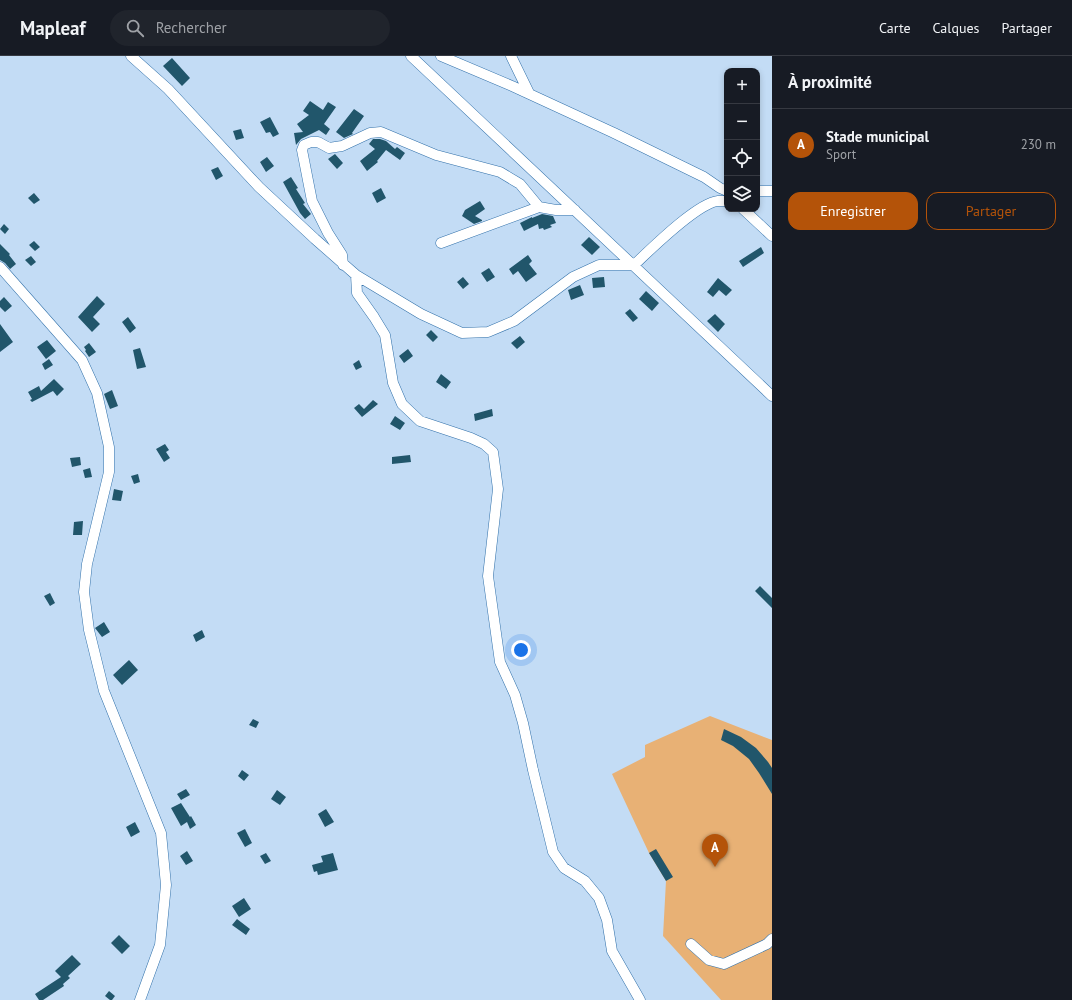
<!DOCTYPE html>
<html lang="fr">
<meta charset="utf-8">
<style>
body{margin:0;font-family:"PT Sans",sans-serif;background:#20242c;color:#f1f3f6}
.controls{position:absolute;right:12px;top:12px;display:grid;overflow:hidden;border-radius:8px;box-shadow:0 2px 6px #0003}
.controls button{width:36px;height:36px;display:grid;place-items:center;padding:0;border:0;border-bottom:1px solid #363941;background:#171b24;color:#f1f3f6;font:20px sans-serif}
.you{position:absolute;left:521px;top:594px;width:14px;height:14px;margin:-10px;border:3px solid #fff;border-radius:50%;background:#1a73e8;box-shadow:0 0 0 6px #1a73e833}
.badge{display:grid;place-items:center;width:26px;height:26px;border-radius:50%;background:#b45309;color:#fff;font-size:13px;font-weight:700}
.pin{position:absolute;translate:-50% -33px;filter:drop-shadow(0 1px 2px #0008)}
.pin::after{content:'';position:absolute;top:21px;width:14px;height:12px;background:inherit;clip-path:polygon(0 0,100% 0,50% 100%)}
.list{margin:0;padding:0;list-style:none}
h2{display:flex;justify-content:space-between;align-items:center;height:52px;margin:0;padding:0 16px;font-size:17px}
h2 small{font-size:13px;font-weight:400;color:#9ea1a6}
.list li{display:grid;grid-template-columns:26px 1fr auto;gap:12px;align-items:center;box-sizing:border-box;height:72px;padding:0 16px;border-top:1px solid #363941}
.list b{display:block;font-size:15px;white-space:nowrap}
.list p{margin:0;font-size:13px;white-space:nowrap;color:#9ea1a6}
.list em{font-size:13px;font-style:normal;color:#9ea1a6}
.actions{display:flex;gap:8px;padding:12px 16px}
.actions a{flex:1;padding:9px 0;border:1px solid #b45309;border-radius:12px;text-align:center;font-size:14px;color:#b45309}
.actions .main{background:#b45309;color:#fff}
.icon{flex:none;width:22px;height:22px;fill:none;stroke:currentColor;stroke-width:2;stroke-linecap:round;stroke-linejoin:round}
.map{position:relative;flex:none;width:772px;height:944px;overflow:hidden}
header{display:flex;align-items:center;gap:24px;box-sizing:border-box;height:56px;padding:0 20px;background:#171b24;border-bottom:1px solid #363941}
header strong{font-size:19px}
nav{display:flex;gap:22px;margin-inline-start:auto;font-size:14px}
.search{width:280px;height:36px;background:#20242c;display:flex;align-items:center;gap:10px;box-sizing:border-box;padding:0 14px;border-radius:22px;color:#9ea1a6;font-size:15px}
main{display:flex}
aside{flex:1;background:#171b24}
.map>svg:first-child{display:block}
.pitch{fill:#e8b175}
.building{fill:#21566b}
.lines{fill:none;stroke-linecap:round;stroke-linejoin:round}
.minor-casing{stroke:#3271aa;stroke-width:11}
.minor{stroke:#fff;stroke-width:10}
</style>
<header>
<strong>Mapleaf</strong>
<div class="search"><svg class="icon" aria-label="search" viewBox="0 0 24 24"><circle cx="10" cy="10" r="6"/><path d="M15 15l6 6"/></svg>Rechercher</div>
<nav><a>Carte</a><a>Calques</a><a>Partager</a></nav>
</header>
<main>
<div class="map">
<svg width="772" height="944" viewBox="0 0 772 944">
<rect width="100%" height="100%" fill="#c3dcf5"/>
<path class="pitch" d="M 710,660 L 772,684 L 772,944 L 721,944 L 663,880 L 666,825 L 649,797 L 612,718 L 645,701 L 645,689 Z"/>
<path class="building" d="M 172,2 L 190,22 L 182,30 L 163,10 Z
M 310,45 L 323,54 L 328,46 L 336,51 L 324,68 L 330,73 L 326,79 L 319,74 L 301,83 L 296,89 L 294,77 L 303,76 L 297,68 L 309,59 L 303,55 Z
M 354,53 L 364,60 L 352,77 L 353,78 L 344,82 L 336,76 Z
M 270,61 L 279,78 L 273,81 L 270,76 L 266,77 L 260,66 Z
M 241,73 L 244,82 L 236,84 L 233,75 Z
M 373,83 L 380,83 L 386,85 L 395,93 L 397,91 L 405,97 L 400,104 L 386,94 L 377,105 L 378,106 L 367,115 L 360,105 L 375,93 L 369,88 Z
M 335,98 L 343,107 L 337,113 L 328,103 Z
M 267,101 L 274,110 L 266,116 L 260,106 Z
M 218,111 L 223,120 L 216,124 L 211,114 Z
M 291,121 L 298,132 L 296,133 L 305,147 L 303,148 L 311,158 L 305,163 L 300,157 L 283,126 Z
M 381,132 L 386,142 L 377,147 L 372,137 Z
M 34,137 L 40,144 L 34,148 L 28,142 Z
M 480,145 L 485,153 L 475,160 L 482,164 L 482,165 L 474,168 L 462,160 L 465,154 Z
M 542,158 L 553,160 L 556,167 L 550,169 L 552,171 L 544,174 L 543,172 L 539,173 L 538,168 L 524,175 L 520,167 L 532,161 L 532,162 Z
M 4,168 L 9,173 L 5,178 L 0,173 Z
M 589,181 L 600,191 L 592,199 L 581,189 Z
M 34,185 L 40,191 L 35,195 L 29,189 Z
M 0,188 L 10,198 L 9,199 L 16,208 L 10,213 L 5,207 L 0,204 Z
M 761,191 L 764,197 L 743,211 L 739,205 Z
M 528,199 L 532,205 L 529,208 L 537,218 L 526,226 L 518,215 L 513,219 L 509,213 Z
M 31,200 L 36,206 L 31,210 L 25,204 Z
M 489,212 L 495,221 L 487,226 L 481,217 Z
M 463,221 L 469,228 L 463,233 L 457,226 Z
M 604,221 L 605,231 L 593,232 L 592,222 Z
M 718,222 L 732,234 L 726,240 L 719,234 L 713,241 L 707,236 Z
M 580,229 L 584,239 L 571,244 L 568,234 Z
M 646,235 L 659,247 L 652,255 L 639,243 Z
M 97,240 L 105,248 L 93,261 L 100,268 L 92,276 L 78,261 Z
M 4,241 L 12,250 L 5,256 L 0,251 L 0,245 Z
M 630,253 L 638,262 L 633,266 L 625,257 Z
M 715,258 L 725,268 L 718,276 L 707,265 Z
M 128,261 L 136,272 L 130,277 L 122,266 Z
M 0,268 L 13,286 L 0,296 Z
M 431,274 L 438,281 L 433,286 L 426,279 Z
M 520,280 L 525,286 L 517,293 L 511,287 Z
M 47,284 L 56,295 L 46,303 L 37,291 Z
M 89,287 L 96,296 L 89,301 L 85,295 L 86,294 L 84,291 Z
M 140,292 L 146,311 L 137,313 L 133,294 Z
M 408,293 L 413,300 L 404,307 L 399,300 Z
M 49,303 L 53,309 L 45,314 L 42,308 Z
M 359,304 L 362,311 L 356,314 L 353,308 Z
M 441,318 L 451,326 L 446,333 L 436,326 Z
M 54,323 L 64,333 L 57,340 L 53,335 L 32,346 L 30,344 L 32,343 L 28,336 L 39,330 L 41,335 Z
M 112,334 L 118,350 L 110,353 L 104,338 Z
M 373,344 L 378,348 L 362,361 L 354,352 L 359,348 L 364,353 Z
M 492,353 L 493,360 L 475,365 L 474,358 Z
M 395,360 L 405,367 L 400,374 L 390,368 Z
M 165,388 L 169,394 L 166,396 L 170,402 L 164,406 L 156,393 Z
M 410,399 L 411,406 L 392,408 L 392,401 Z
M 80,401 L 81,409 L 72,411 L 70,402 Z
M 90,412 L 92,421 L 85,422 L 83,414 Z
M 138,418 L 140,426 L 134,428 L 131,420 Z
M 114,433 L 123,435 L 121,445 L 112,444 Z
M 83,465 L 82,479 L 73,479 L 74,466 Z
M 760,530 L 772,542 L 772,552 L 755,535 Z
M 50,537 L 55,547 L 50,550 L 44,540 Z
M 104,566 L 110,576 L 102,581 L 95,572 Z
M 202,574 L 205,581 L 196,586 L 193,579 Z
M 129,604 L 138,614 L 122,629 L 113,619 Z
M 253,663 L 259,666 L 256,672 L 249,669 Z
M 724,673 L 741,681 L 756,692 L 768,706 L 772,712 L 772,738 L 759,717 L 749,703 L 733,690 L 721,684 Z
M 242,714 L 249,719 L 244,725 L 238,720 Z
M 186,733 L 190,739 L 181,744 L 177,738 Z
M 277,734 L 286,741 L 280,749 L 271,743 Z
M 181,747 L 190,761 L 191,760 L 196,769 L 190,773 L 187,766 L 181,770 L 171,752 Z
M 326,753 L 334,766 L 325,771 L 318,758 Z
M 135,766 L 140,776 L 131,781 L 126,771 Z
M 245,773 L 252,787 L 245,791 L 237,777 Z
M 656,793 L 673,821 L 666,825 L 649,797 Z
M 187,795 L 193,805 L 186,809 L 180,800 Z
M 266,797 L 271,805 L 265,808 L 260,800 Z
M 333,797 L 338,814 L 318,819 L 317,815 L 314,816 L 312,809 L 323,806 L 321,800 Z
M 244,842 L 251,853 L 239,861 L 232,850 Z
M 237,863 L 250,873 L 246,879 L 232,869 Z
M 119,879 L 130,890 L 122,898 L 111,887 Z
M 72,899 L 81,908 L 68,920 L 70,922 L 63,928 L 64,930 L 43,944 L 39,944 L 35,938 L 61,921 L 55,915 Z
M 109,935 L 115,940 L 112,944 L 110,944 L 105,940 Z"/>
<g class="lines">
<defs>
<path id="minor" d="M 131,0 L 168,33 L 259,131 L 315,183 L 356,219 L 421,258 L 462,277 L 488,276 L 514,265 L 573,221 L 599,209 L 634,209 C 650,194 697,147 718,145 C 721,145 724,145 727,145
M 411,0 L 772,340
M 441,0 L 512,30 L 614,77 L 704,121 L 720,132 L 727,135
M 511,0 L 529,37
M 757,135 L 772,135
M 743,153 L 772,180
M 441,187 L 539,151
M 343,209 L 342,199 L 328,177 L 312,145 L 302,94 L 304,89 L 311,86 L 318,86 L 329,92 L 342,90 L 370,77 L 381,76 L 436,99 L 500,116 L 520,128 L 539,151 L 556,154 L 575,154
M 0,211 L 82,304 L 97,337 L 109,391 L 109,416 L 87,508 L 84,536 L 89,574 L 104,635 L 161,777 L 166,829 L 160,889 L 140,944
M 356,219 L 357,237 L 374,261 L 385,279 L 393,327 L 402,348 L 420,365 L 471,382 L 484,388 L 493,396 L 498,433 L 488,520 L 500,606 L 515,639 L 523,667 L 533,714 L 553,796 L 564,812 L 585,825 L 599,842 L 607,864 L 612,895 L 640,944
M 691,888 L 709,904 L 724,908 L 767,888 L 772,883"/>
</defs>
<use href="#minor" class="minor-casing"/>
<use href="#minor" class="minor"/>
</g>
</svg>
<div class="controls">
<button>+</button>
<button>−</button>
<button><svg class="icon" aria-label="locate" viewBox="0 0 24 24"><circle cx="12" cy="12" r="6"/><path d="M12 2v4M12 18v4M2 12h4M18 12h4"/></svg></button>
<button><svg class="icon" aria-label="layers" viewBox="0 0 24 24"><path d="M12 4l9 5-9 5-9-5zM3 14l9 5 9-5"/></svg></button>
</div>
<div class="you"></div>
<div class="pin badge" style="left:715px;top:811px">A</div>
</div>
<aside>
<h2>À proximité<small></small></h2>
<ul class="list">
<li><span class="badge">A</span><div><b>Stade municipal</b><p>Sport</p></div><em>230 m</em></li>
</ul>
<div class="actions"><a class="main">Enregistrer</a><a>Partager</a></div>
</aside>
</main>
